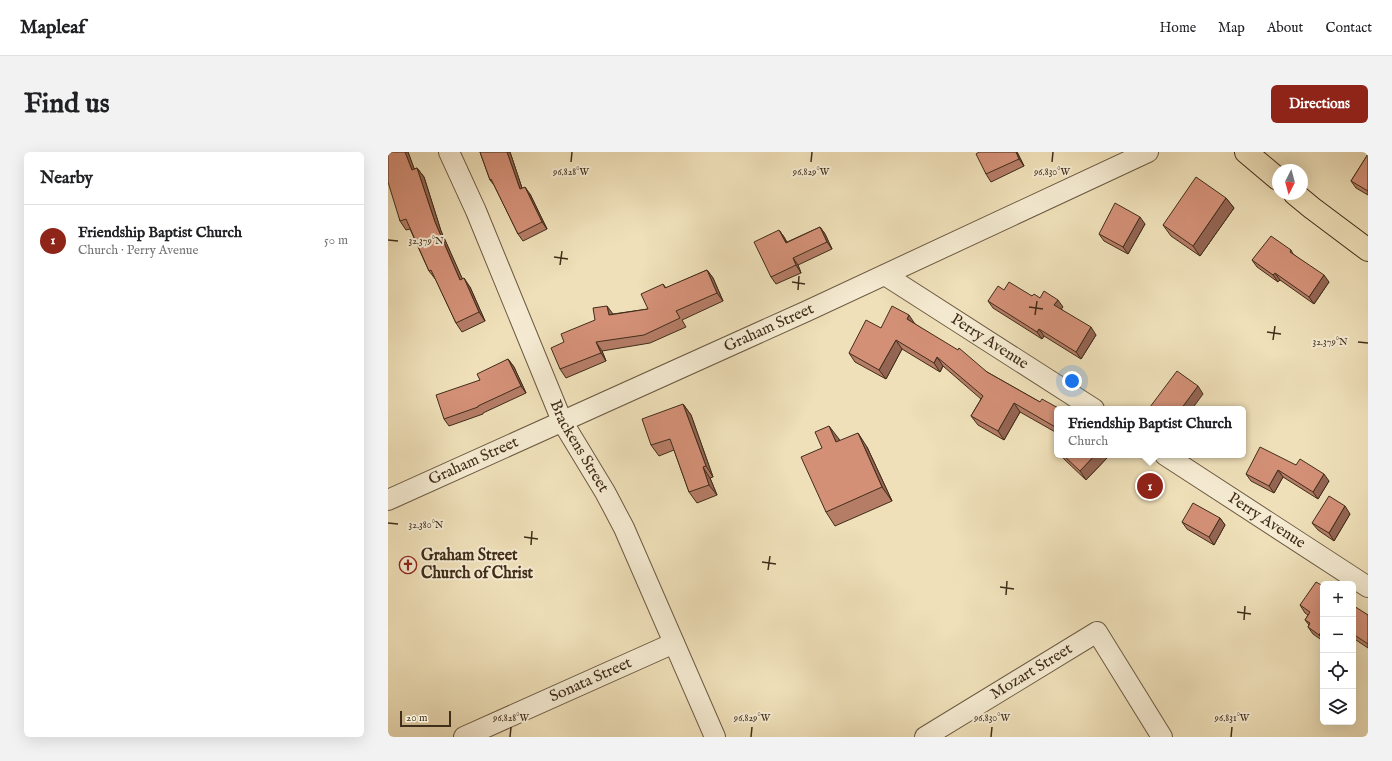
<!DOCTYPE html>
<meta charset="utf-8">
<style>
body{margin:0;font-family:"IM FELL English",serif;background:#f2f2f2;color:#202124}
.controls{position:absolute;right:12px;bottom:12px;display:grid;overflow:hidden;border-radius:6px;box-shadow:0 4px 16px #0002}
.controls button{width:36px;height:36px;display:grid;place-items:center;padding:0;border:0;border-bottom:1px solid #e0e0e0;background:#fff;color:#202124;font:20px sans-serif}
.compass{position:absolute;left:884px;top:12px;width:36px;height:36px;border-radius:50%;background:#fff;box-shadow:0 4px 16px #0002;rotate:186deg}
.scale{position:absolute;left:12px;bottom:10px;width:51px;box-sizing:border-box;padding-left:4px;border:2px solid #402d1a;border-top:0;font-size:11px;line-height:14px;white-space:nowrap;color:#402d1a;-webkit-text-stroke:3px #f5ebd2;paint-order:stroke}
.you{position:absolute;left:684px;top:229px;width:14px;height:14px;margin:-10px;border:3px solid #fff;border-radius:50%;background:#1a73e8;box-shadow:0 0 0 6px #1a73e833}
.badge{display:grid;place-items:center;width:26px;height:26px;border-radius:50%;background:#8f2418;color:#fff;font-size:13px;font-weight:700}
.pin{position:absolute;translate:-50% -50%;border:2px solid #fff;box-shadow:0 1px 4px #0006}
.popup{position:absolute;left:666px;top:254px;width:192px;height:52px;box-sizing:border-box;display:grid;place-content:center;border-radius:6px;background:#fff;filter:drop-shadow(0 1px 3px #0005);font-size:13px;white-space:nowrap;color:#757577}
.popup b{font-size:15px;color:#202124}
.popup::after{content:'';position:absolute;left:50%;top:100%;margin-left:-8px;border:8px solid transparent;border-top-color:#fff}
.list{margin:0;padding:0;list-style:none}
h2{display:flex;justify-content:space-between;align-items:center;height:52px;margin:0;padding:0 16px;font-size:17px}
h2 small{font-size:13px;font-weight:400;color:#757577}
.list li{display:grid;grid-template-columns:26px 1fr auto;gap:12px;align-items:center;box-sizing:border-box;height:72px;padding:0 16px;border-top:1px solid #e0e0e0}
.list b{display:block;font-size:15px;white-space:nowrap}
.list p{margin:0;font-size:13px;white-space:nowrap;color:#757577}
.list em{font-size:13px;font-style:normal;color:#757577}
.icon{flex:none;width:22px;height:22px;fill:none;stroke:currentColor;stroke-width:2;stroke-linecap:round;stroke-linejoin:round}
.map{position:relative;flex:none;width:980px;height:585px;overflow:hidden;border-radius:6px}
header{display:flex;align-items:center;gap:24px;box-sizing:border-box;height:56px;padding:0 20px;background:#fff;border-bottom:1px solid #e0e0e0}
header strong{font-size:19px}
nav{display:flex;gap:22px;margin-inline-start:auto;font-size:14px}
.intro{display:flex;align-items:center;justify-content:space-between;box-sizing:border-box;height:96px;padding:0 24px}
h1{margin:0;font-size:28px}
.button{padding:10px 18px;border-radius:6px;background:#8f2418;color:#fff;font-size:14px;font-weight:700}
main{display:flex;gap:24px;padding:0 24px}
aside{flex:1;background:#fff;border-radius:6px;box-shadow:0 4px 16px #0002}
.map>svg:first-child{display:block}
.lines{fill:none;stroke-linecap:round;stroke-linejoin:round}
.street-casing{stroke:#6c5a42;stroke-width:22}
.primary-casing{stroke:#402d1a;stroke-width:24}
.street{stroke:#f5ebd2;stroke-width:20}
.primary{stroke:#efe0b9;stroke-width:22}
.wall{fill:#b57c66;stroke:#402d1a}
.shaded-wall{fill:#946553;stroke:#402d1a}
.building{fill:#d39077;stroke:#402d1a}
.ticks{fill:none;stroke:#402d1a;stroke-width:1.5}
.labels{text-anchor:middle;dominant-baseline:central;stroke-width:4;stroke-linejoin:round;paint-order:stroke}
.street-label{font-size:16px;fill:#402d1a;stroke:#f5ebd2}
.poi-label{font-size:16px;font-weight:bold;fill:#402d1a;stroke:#f5ebd2;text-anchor:start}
.ticks-label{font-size:10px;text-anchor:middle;fill:#402d1a;stroke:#f5ebd2;stroke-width:4;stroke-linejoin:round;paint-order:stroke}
</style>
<header>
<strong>Mapleaf</strong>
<nav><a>Home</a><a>Map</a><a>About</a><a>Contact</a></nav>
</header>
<div class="intro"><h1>Find us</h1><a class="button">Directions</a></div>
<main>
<aside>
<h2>Nearby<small></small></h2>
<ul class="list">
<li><span class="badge">1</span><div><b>Friendship Baptist Church</b><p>Church · Perry Avenue</p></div><em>50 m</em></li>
</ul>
</aside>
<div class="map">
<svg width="980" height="585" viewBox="0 0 980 585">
<rect width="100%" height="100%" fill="#efe0b9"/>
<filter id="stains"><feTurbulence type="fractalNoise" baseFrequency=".005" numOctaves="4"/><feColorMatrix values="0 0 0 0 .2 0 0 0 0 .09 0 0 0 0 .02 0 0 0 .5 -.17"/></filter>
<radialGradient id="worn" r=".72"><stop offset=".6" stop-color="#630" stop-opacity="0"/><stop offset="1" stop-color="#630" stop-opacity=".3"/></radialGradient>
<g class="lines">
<defs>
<g id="street">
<path id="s1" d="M 61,0 L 88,59 L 174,269 L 217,340 L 236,376 L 327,585"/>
<path id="s2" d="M 497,123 L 706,257"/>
<path id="s3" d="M 777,303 L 980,435"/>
<path id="s4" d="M 0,348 L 419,159 L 760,0"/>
<path id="s5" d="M 76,585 L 286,491"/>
<path id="s6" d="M 537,585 L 709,480 L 774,585"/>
</g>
<path id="primary" d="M 858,0 L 890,27
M 907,42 L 924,56 L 980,98"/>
</defs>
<use href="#street" class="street-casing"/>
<use href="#primary" class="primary-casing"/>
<use href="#street" class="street"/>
<use href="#primary" class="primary"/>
</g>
<path class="wall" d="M 0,0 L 20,0 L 26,17 L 29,16 L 36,25 L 53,79 L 74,127 L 82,135 L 97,169 L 74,180 L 68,171 L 48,128 L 41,119 L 22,77 L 18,78 L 12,69 Z
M 92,0 L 122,0 L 134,36 L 142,42 L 159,77 L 135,89 L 130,82 L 106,33 L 102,28 Z
M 591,0 L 629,0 L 636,14 L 603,30 L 598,22 Z
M 980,2 L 980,43 L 968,36 L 963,29 Z
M 838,46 L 846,56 L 812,104 L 783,84 L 775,73 Z
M 757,72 L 740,102 L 716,89 L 711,82 Z
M 432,75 L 437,82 L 444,97 L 410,113 L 413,121 L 388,132 L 383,125 L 391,78 L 396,85 L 399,90 Z
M 903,98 L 905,102 L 941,130 L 926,152 L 892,128 L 890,130 L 869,115 L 864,108 Z
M 319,118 L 325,126 L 335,149 L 294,168 L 298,175 L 262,191 L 214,199 L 218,209 L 178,226 L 172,217 L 225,162 L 260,157 L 275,132 L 278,136 Z
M 616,138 L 652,146 L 675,155 L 673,157 L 708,183 L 693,207 L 656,184 L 654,187 L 605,156 L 600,149 Z
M 527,172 L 599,220 L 652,250 L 669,257 L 669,281 L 632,260 L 616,288 L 590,273 L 583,264 L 593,247 L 555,214 L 552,220 L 514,197 L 498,227 L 467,210 L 461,201 L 493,176 Z
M 120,207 L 126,215 L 138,241 L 95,261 L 95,262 L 61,274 L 56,267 L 92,228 Z
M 295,252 L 303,263 L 325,325 L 322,326 L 329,343 L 309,351 L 301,340 L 286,298 L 271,304 L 263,293 Z
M 451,287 L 451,289 L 479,295 L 504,349 L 447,374 L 438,360 L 434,296 Z
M 673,303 L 717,303 L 719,306 L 698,328 L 676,307 Z
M 908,313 L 941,329 L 930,347 L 895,325 L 886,341 L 863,329 L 858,322 Z
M 962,362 L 946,389 L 930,378 L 924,371 Z
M 832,366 L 837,373 L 826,393 L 799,377 L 794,370 Z
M 935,434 L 935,489 L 925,482 L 920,475 L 921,473 L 917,468 L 920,463 L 917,461 L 912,453 Z
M 965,455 L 980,463 L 980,496 L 965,486 Z"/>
<path class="shaded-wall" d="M 17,0 L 20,0 L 30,27 L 24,18 Z
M 119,0 L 122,0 L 137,45 L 132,37 Z
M 628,0 L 629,0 L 636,14 L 631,7 Z
M 29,16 L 36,25 L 53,79 L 79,137 L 72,128 L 47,70 Z
M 137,35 L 142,42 L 159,77 L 154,70 Z
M 838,46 L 846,56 L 812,104 L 805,94 Z
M 752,65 L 757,72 L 740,102 L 735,95 Z
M 432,75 L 437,82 L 444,97 L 439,90 Z
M 391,78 L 396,85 L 403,98 L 398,91 Z
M 405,106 L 410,113 L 413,121 L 408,113 Z
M 319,118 L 325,126 L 335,149 L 329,141 Z
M 887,121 L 892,128 L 890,130 L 885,123 Z
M 936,123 L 941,130 L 926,152 L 921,145 Z
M 76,126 L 82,135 L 97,169 L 91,160 Z
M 670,148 L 675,155 L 671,160 L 666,153 Z
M 219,154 L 225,162 L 221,163 Z
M 521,163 L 527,172 L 519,167 Z
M 703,175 L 708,183 L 693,207 L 688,200 Z
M 651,177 L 656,184 L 654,187 L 649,180 Z
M 508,188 L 514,197 L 498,227 L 491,218 Z
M 208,190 L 214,199 L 218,209 L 213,201 Z
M 549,205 L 555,214 L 552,220 L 546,211 Z
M 120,207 L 126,215 L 138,241 L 133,234 Z
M 810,234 L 815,242 L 804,257 L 793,257 Z
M 626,251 L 632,260 L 616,288 L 610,279 Z
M 295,252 L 303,263 L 325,325 L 318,314 Z
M 441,274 L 451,287 L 458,304 L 448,290 Z
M 470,281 L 479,295 L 504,349 L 494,335 Z
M 707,303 L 717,303 L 719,306 L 698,328 L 692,319 Z
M 315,315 L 322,326 L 329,343 L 321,333 Z
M 890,318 L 895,325 L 886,341 L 881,334 Z
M 936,322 L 941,329 L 930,347 L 925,340 Z
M 957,354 L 962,362 L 946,389 L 941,381 Z
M 832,366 L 837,373 L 826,393 L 821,385 Z
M 935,477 L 935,488 L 931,483 Z"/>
<path class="building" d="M 0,0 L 17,0 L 24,18 L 29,16 L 47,70 L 72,128 L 76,126 L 91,160 L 68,171 L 43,118 L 41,119 L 18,67 L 12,69 L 0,30 Z
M 92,0 L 119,0 L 132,37 L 137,35 L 154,70 L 130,82 L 103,27 L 102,28 Z
M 591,0 L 628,0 L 631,7 L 598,22 L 588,2 Z
M 980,2 L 980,39 L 963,29 Z
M 808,25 L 838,46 L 805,94 L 775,73 Z
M 727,51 L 752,65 L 735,95 L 711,82 Z
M 432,75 L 439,90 L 405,106 L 408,113 L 383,125 L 366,90 L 391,78 L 398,91 Z
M 883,84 L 903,98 L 902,100 L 936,123 L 921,145 L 887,121 L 885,123 L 864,108 Z
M 319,118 L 329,141 L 288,159 L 292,166 L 256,183 L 208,190 L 213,201 L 172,217 L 163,196 L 176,190 L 173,182 L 207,168 L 205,156 L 219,154 L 221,163 L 260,157 L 253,142 L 275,132 L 277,136 Z
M 621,130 L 644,144 L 646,142 L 652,146 L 656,139 L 670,148 L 666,153 L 703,175 L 688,200 L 651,177 L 649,180 L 600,149 L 610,134 L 616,138 Z
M 504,154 L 521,163 L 519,167 L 570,198 L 571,196 L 599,220 L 652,250 L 654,247 L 672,257 L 669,257 L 669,276 L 626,251 L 610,279 L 583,264 L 595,244 L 549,205 L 546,211 L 508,188 L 491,218 L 461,201 L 478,168 L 493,176 Z
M 120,207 L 133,234 L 90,254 L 90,255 L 56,267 L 48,243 L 92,228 L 89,222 Z
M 789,219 L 810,234 L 793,257 L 766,257 L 762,255 Z
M 295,252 L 318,314 L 315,315 L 321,333 L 301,340 L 282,287 L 263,293 L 254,267 Z
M 441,274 L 448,290 L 470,281 L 494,335 L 438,360 L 413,305 L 434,296 L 427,280 Z
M 872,295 L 908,313 L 912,307 L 936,322 L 925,340 L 890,318 L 881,334 L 858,322 Z
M 675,303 L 707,303 L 692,319 Z
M 941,344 L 957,354 L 941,381 L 924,371 Z
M 805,351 L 832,366 L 821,385 L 794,370 Z
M 928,430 L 935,434 L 935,477 L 931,483 L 920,475 L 922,471 L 917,468 L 922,460 L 912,453 Z
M 966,454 L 980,463 L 980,492 L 965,482 L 965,455 Z"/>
<path class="ticks" d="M 183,10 L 184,0M 423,10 L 424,0M 664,10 L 665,0M 0,88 L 10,89M 166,105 L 180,107M 172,113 L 174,99M 404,130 L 417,132M 410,138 L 411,124M 641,155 L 655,157M 647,163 L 649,149M 879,180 L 893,182M 885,188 L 887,174M 970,190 L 980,191M 0,371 L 10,372M 136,385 L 150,387M 143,393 L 144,379M 374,410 L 388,412M 380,418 L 382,404M 612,435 L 626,437M 618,443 L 619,429M 849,460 L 863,462M 856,468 L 857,454M 122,585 L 123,575M 363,585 L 364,575M 603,585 L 604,575M 843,585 L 844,575"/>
<defs>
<symbol id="church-ring" viewBox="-11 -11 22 22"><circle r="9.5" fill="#f5ebd2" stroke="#8f2418" stroke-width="1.5"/><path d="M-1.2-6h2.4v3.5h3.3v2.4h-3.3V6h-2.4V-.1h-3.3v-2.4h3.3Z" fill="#8f2418"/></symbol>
</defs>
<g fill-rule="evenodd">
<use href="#church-ring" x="10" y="403" width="20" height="20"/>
</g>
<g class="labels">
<g class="street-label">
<text stroke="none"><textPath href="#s4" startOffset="418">Graham Street</textPath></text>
<text stroke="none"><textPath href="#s2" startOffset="124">Perry Avenue</textPath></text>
<text stroke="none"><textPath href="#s1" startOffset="322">Brackens Street</textPath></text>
<text stroke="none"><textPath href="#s4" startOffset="94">Graham Street</textPath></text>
<text stroke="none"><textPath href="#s3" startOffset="121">Perry Avenue</textPath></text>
<text stroke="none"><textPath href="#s6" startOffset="125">Mozart Street</textPath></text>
<text stroke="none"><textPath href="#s5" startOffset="139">Sonata Street</textPath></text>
</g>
<g class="poi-label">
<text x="33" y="404">Graham Street<tspan x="33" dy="18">Church of Christ</tspan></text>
</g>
</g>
<g class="ticks-label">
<text x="183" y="23">96.828°W</text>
<text x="423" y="23">96.829°W</text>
<text x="664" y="23">96.830°W</text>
<text x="38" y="92">32.379°N</text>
<text x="942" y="193">32.379°N</text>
<text x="38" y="376">32.380°N</text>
<text x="123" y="569">96.828°W</text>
<text x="364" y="569">96.829°W</text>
<text x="604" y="569">96.830°W</text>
<text x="844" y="569">96.831°W</text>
</g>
<rect width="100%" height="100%" filter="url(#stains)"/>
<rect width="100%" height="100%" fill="url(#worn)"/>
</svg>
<div class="controls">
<button>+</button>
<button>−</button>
<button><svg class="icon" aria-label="locate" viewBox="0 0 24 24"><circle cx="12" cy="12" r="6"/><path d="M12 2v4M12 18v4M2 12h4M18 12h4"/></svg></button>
<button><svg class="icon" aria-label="layers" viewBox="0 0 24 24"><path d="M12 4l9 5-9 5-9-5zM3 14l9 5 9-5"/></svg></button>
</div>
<svg class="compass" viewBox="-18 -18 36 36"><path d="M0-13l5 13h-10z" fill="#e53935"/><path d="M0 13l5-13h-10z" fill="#757577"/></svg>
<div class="scale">20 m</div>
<div class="you"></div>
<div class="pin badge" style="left:762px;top:334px">1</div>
<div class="popup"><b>Friendship Baptist Church</b>Church</div>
</div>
</main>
